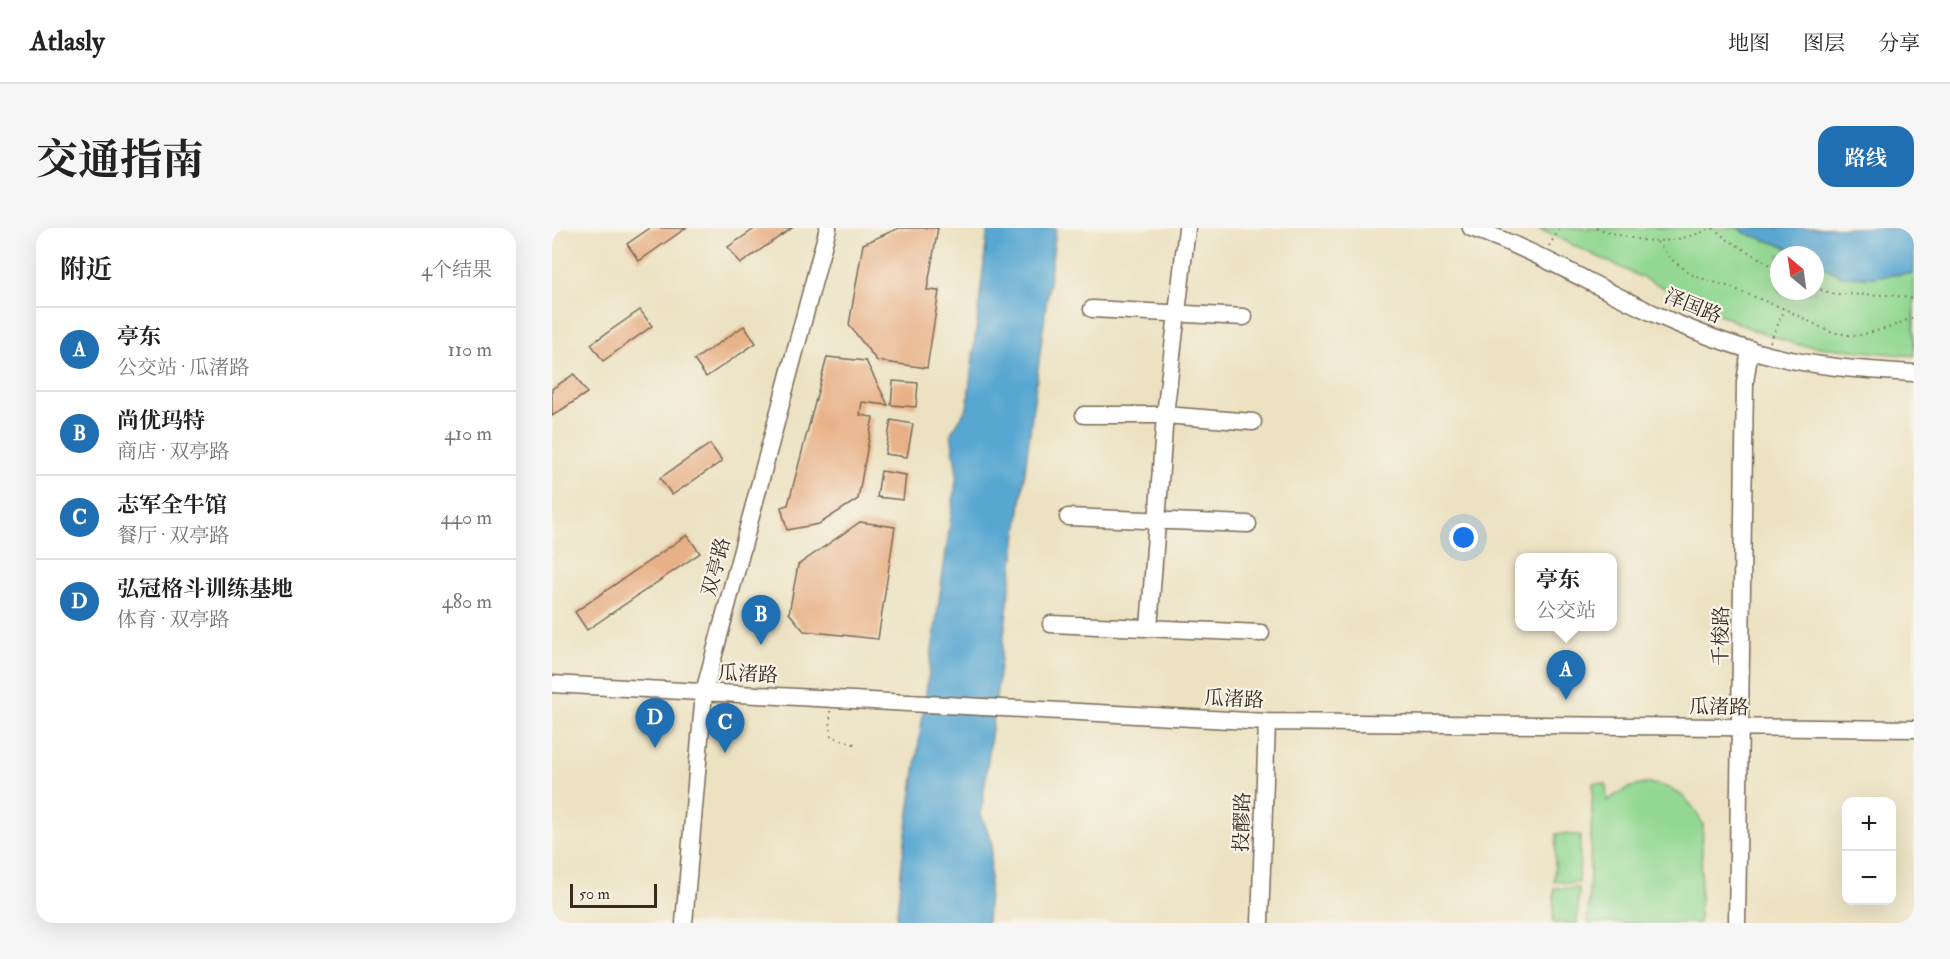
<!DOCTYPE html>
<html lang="zh">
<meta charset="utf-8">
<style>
body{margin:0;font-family:"IM FELL Double Pica","Noto Serif SC",serif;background:#f6f6f6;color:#222}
.controls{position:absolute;right:18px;bottom:18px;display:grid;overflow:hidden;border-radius:12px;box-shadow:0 6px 24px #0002}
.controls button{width:54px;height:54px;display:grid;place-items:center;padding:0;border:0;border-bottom:2px solid #e0e0e0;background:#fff;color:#222;font:30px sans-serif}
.compass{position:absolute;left:1218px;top:18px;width:54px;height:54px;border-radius:50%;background:#fff;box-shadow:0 6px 24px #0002;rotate:331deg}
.scale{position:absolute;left:18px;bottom:15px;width:87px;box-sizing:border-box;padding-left:6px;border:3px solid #3b2a1e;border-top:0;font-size:16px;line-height:21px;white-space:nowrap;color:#3b2a1e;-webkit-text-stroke:4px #f7f3e8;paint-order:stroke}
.you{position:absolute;left:912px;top:310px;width:21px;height:21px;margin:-15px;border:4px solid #fff;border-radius:50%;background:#1a73e8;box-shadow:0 0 0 9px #1a73e833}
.badge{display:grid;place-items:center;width:39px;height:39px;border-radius:50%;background:#1f6fb2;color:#fff;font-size:20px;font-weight:700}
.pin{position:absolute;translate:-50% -50px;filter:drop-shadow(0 2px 3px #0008)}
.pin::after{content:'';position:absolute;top:32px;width:21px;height:18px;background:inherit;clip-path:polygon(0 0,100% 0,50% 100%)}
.popup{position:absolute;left:963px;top:325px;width:102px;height:78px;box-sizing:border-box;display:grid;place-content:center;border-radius:12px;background:#fff;filter:drop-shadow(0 2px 4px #0005);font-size:20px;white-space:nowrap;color:#767676}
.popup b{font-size:22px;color:#222}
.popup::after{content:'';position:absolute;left:50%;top:100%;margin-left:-12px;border:12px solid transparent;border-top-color:#fff}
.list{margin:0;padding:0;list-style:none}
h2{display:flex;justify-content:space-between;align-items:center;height:78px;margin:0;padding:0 24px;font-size:26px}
h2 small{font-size:20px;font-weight:400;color:#767676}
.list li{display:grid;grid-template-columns:39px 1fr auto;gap:18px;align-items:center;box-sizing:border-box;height:84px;padding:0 24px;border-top:2px solid #e0e0e0}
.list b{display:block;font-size:22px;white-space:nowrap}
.list p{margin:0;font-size:20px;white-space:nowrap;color:#767676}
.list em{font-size:20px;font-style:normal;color:#767676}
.map{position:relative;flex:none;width:1362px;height:695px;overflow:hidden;border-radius:18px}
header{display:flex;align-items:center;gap:36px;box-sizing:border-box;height:84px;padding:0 30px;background:#fff;border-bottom:2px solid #e0e0e0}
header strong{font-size:28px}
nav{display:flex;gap:33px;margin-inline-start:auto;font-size:21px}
.intro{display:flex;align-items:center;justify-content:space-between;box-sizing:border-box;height:144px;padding:0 36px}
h1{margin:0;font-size:42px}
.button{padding:15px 27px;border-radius:18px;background:#1f6fb2;color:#fff;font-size:21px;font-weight:700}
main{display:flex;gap:36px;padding:0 36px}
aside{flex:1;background:#fff;border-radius:18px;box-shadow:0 6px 24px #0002}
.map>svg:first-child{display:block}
.green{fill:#92d892;stroke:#668158;stroke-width:1.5}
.water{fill:#59a7d2;stroke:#4a6878;stroke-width:1.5}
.building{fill:#e8b086}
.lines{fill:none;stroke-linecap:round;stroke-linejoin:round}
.minor-casing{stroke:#796a57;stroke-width:19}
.path{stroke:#796a57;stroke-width:2;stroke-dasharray:1.5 4.5;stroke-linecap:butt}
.minor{stroke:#fff;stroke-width:16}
.labels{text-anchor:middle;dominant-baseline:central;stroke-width:4.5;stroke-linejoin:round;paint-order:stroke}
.street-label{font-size:20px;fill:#3b2a1e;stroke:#f7f3e8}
</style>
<header>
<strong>Atlasly</strong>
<nav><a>地图</a><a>图层</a><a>分享</a></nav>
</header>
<div class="intro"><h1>交通指南</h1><a class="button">路线</a></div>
<main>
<aside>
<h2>附近<small>4个结果</small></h2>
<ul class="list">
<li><span class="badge">A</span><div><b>亭东</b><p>公交站 · 瓜渚路</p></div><em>110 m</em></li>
<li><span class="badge">B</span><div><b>尚优玛特</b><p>商店 · 双亭路</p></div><em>410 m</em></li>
<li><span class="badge">C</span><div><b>志军全牛馆</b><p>餐厅 · 双亭路</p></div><em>440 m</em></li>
<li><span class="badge">D</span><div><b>弘冠格斗训练基地</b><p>体育 · 双亭路</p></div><em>480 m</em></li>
</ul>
</aside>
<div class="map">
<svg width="1362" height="695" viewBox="0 0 1362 695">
<rect width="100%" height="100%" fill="#f7f3e8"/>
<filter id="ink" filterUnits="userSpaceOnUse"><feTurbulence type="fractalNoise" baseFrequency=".0167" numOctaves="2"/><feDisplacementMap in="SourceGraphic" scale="12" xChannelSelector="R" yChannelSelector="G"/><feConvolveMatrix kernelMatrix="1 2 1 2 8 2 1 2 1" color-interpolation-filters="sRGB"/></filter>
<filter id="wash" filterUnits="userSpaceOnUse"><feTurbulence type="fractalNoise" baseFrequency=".008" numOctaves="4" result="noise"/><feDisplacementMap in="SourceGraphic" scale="24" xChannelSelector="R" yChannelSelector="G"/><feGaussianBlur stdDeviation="1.35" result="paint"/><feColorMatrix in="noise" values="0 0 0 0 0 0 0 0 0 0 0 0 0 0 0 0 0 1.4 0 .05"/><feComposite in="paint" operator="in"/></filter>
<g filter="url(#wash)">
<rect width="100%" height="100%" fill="#ece2c2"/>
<path class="green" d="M 985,0 L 1186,0 L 1193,5 L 1232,18 L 1249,27 L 1227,27 L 1227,63 L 1263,63 L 1263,34 L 1290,48 L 1320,49 L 1362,45 L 1362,128 L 1246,117 L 1199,101 Z
M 1041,555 L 1054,556 L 1055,573 C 1092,543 1132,554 1151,597 L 1147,695 L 1036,695 Z
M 1004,606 L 1028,607 L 1027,655 L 1002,654 Z
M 1002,660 L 1027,660 L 1025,695 L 1001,695 Z"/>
<path class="water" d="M 436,0 L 504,0 L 429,587 L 440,615 L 435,695 L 344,695 L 350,634 L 405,246 L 399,205 L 415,180 Z
M 1186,0 L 1362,0 L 1362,45 L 1320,49 L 1290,48 L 1263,34 L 1263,27 L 1249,27 L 1232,18 L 1193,5 Z"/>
<g id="blocks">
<path class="building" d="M 98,0 L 134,0 L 87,33 L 75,16 Z
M 204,0 L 240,0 L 188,36 L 176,19 Z
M 347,0 L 386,0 L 375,62 L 387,63 L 375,140 L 325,133 L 297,97 L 311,16 Z
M 88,82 L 100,98 L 51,133 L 39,116 Z
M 192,98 L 204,115 L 154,149 L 142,132 Z
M 275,129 L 314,133 L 336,177 L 310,174 L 308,187 L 321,189 L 306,271 L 267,296 L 235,302 L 229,279 L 236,277 Z
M 22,146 L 35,165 L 0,188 L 0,161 Z
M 341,153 L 366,155 L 364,179 L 339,177 Z
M 339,192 L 361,196 L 355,229 L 333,226 Z
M 158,216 L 170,233 L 120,267 L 108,250 Z
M 329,243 L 354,247 L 351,272 L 325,269 Z
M 308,294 L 343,299 L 326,411 L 252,403 L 237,385 L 246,337 Z
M 135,307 L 148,325 L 35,402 L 23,384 Z"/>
</g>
</g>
<g filter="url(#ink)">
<use href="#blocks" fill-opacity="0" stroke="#796a57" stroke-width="1.5"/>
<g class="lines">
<defs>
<path id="minor" d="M 919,0 C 984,22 1043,59 1105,87 C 1139,102 1177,117 1213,126 C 1261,139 1312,142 1362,145
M 540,81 L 692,89
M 532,187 L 613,187 L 701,194
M 516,289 L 696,296
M 499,396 L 709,405
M 597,400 L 613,187 L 635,0
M 0,456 L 715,494 L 1362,501
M 132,695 L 152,464 L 276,0
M 708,695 L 715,494
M 1185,695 L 1193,154 L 1198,121"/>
</defs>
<use href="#minor" class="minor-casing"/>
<path class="path" d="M 1044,0 C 1090,15 1114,19 1161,0
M 1161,0 L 1176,12 L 1227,42
M 1105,14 L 1119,31 L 1142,48 L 1175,58 L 1233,81 L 1278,104 L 1304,108 L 1336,100 L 1362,89
M 997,18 L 1008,0
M 1263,60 L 1282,66 L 1339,67 L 1362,71
M 1218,114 L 1233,81
M 278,483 L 279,508 L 305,517"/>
<use href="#minor" class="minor"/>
</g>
</g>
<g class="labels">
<g class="street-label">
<text transform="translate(1141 78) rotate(22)">泽国路</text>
<text transform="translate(164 339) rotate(-75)">双亭路</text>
<text transform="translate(1169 408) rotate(-89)">千梭路</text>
<text transform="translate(196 446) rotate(3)">瓜渚路</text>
<text transform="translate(682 471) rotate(3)">瓜渚路</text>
<text transform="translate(1167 479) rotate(1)">瓜渚路</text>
<text transform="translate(690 594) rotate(-88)">投醪路</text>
</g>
</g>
</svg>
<div class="controls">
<button>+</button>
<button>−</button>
</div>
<svg class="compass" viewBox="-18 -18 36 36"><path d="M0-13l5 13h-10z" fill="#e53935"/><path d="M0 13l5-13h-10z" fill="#767676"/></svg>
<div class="scale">50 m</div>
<div class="you"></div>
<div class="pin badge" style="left:1014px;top:472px">A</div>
<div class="popup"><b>亭东</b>公交站</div>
<div class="pin badge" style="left:209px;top:417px">B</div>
<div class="pin badge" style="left:173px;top:525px">C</div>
<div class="pin badge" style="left:103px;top:520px">D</div>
</div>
</main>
